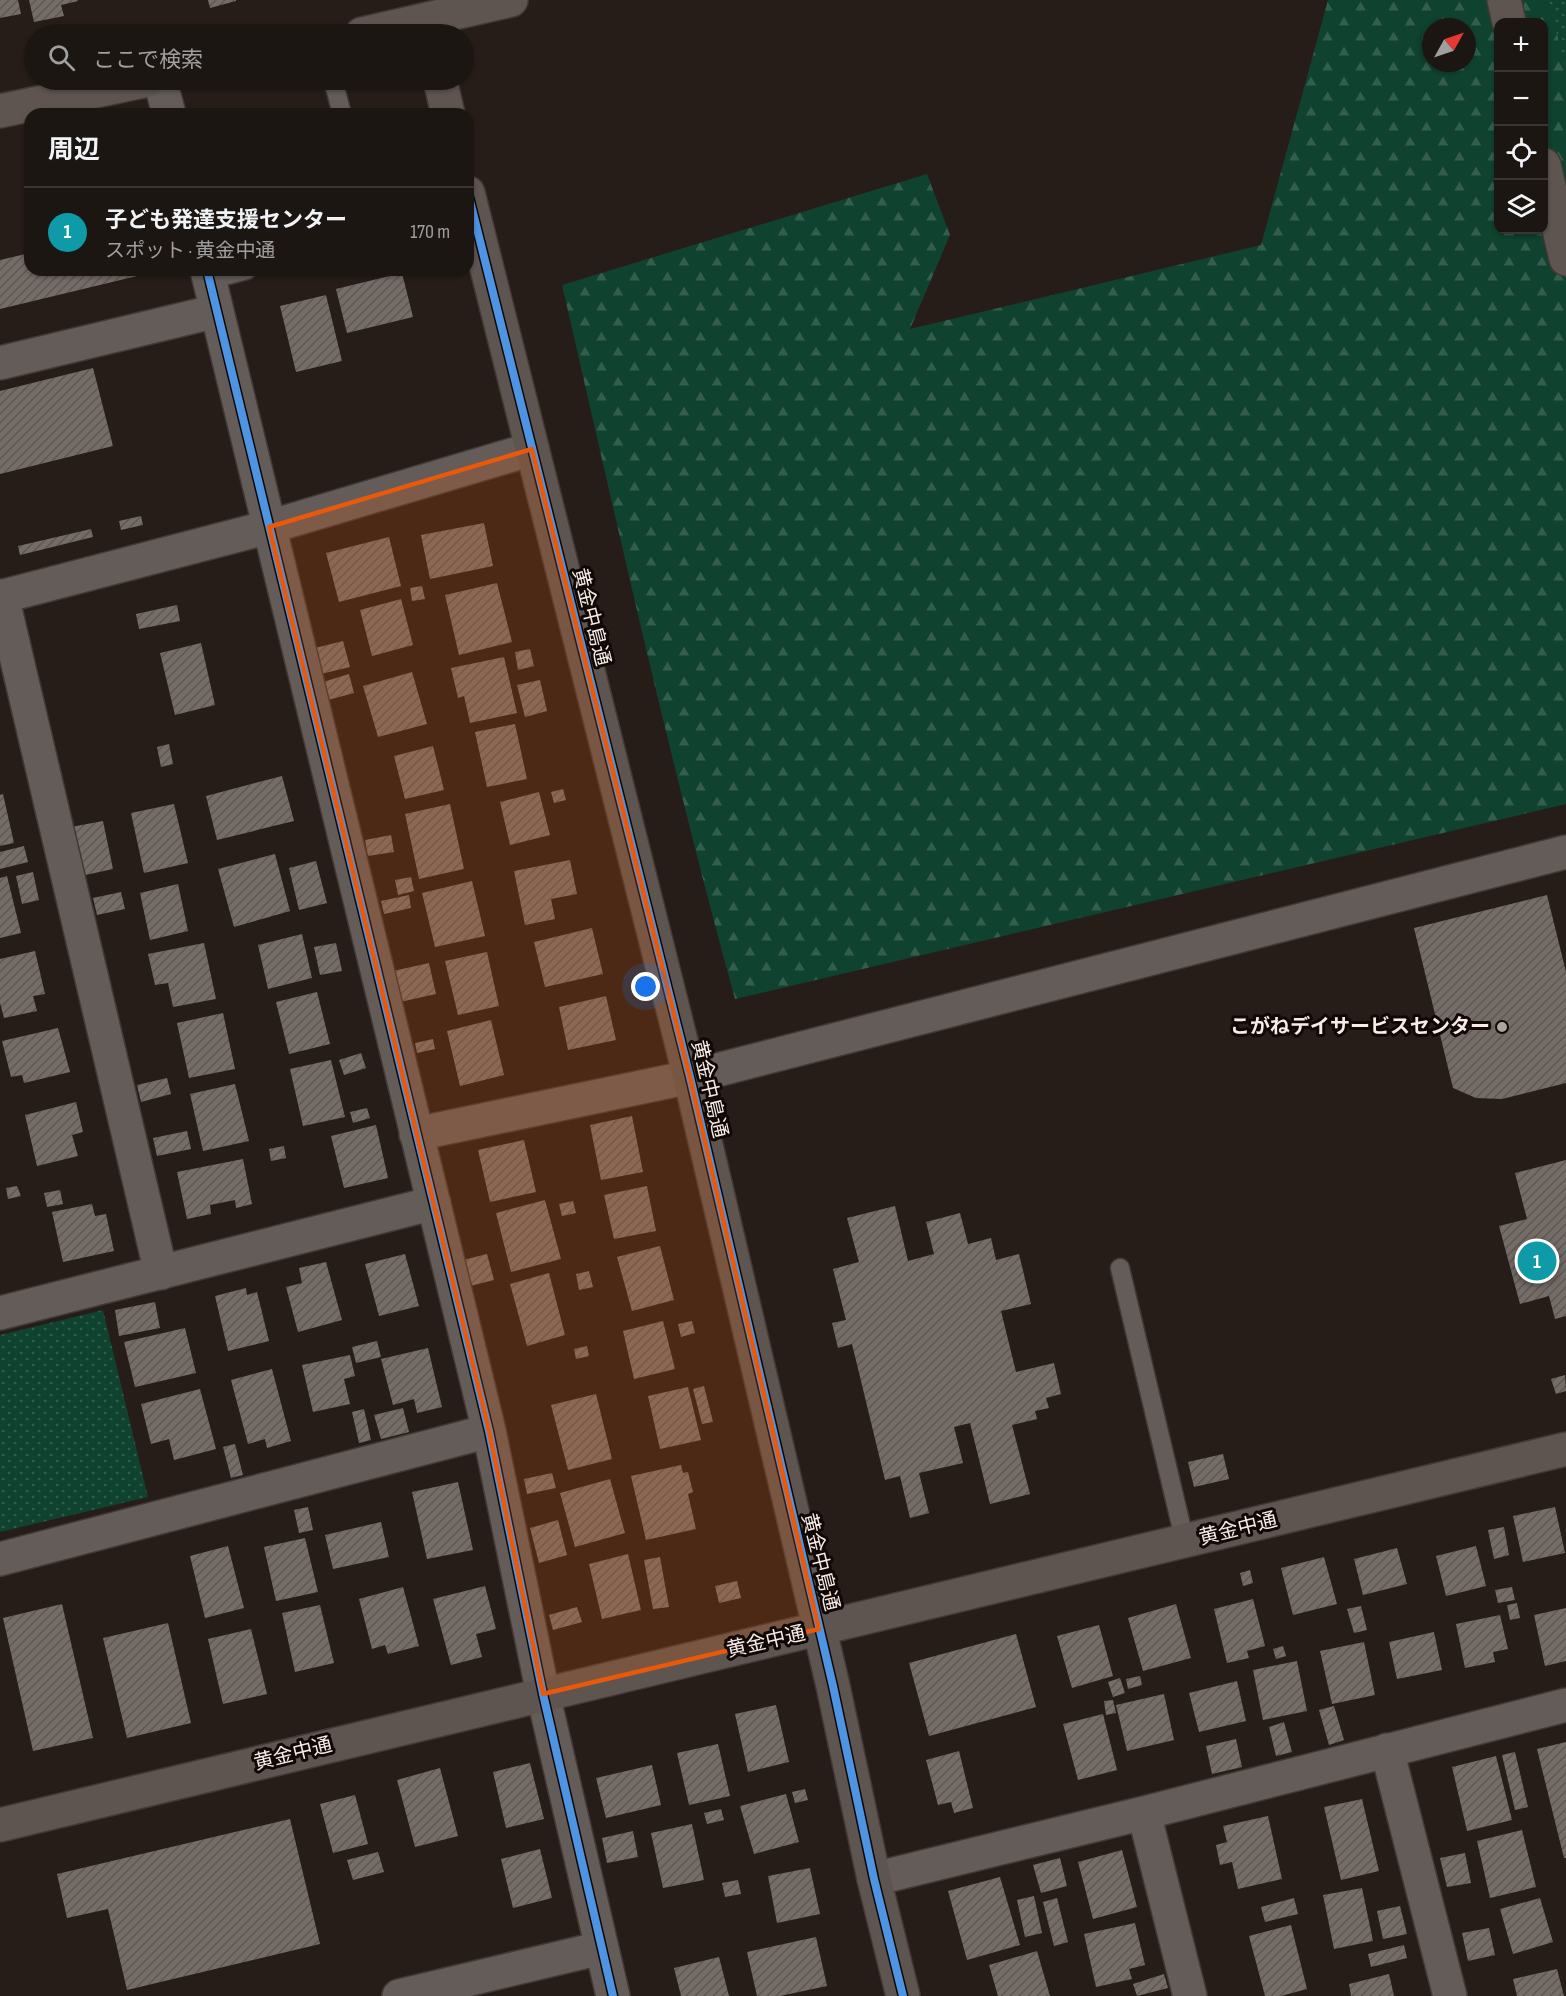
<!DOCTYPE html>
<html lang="ja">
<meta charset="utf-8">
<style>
body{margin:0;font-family:"Sofia Sans Condensed","Noto Sans JP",sans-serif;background:#251f1b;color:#f1f3f6}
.controls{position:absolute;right:18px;top:18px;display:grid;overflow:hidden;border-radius:12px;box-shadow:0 2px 4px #0004}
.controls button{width:54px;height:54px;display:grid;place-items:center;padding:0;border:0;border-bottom:2px solid #3a3532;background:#1c1612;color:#f1f3f6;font:30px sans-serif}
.compass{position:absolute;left:1422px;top:18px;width:54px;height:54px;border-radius:50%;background:#1c1612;box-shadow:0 2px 4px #0004;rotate:50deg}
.you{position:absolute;left:646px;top:987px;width:21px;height:21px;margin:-15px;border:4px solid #fff;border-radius:50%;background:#1a73e8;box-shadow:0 0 0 9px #1a73e833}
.badge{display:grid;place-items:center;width:39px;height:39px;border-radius:50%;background:#aea39d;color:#fff;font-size:20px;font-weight:700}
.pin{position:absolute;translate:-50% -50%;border:3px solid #fff;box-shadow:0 2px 6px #0006}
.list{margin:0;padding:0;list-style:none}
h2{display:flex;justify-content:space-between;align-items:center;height:78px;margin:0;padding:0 24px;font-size:26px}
h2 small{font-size:20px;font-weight:400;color:#a09f9f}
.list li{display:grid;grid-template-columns:39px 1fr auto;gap:18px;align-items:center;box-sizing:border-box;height:90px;padding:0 24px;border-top:2px solid #3a3532}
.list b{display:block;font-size:22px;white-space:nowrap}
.list p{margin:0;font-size:20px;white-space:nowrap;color:#a09f9f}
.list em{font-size:20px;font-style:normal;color:#a09f9f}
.icon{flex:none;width:33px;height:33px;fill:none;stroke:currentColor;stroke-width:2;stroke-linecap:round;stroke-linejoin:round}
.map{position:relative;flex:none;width:1566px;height:1996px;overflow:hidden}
.search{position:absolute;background:#1c1612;box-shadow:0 2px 4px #0004;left:24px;top:24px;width:450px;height:66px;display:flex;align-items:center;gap:15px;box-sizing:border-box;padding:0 21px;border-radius:33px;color:#a09f9f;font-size:22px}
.panel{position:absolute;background:#1c1612;box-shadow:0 2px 4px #0004;left:24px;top:108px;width:450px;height:168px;border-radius:18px}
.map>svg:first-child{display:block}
.forest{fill:url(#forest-firs);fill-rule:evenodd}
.park{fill:url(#park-dots)}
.building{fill:url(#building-hatch)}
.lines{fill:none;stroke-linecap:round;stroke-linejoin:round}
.lane-casing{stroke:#413936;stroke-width:21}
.street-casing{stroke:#413936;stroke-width:36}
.secondary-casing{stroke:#413936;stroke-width:36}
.lane{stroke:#635c58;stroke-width:18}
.street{stroke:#635c58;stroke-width:33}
.secondary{stroke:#5e5550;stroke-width:33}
.cycleway-casing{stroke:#0f0805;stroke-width:11}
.cycleway{stroke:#4d94e3;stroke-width:8}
.marked{fill:#e8590c;fill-opacity:0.2;stroke:#e8590c;stroke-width:4.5;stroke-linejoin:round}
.poi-dot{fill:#aea39d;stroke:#0f0805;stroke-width:2}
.labels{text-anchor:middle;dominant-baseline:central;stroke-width:6;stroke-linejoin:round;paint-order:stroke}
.street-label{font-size:20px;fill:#f8ebe5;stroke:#0f0805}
.poi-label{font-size:20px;font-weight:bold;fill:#f8ebe5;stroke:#0f0805;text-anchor:end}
</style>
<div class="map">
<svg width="1566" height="1996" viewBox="0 0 1566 1996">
<defs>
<pattern id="forest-firs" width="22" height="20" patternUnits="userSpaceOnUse" patternTransform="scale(1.5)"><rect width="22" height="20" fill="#0f422f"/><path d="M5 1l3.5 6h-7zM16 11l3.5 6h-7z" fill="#335d4d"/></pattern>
<pattern id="park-dots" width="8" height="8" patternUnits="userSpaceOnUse" patternTransform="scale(1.5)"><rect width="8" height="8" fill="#0f422f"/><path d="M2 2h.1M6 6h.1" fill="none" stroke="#335d4d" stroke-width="1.8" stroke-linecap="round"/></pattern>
<pattern id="building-hatch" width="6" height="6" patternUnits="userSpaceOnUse" patternTransform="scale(1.5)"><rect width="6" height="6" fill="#746c67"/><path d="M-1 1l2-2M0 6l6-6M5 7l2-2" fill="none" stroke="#5d5754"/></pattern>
</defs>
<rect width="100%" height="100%" fill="#261d18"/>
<path class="forest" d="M 1328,0 L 1566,0 L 1566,804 L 735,999 C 670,763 617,524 562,285 L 927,174 L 950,235 L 910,329 L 1261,245 ZM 1498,22 L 1544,22 L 1544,230 L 1498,230 ZM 1431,27 L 1467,27 L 1467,63 L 1431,63 Z"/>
<path class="park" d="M 1549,0 L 1566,0 L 1566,72 Z
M 103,1310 L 148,1497 L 0,1532 L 0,1335 Z"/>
<path class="building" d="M 0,0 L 18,0 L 21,14 L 0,18 Z
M 29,0 L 77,0 L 78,1 L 61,5 L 64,16 L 34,22 Z
M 208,0 L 236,0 L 236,1 L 210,8 Z
M 30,253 L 30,270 L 158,271 L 0,309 L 0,260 Z
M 402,273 L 413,317 L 347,333 L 336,289 Z
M 326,295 L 342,361 L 296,372 L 280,306 Z
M 93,368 L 113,446 L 0,474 L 0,391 Z
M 141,516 L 143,525 L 121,530 L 119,521 Z
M 484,523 L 493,566 L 430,579 L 421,535 Z
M 91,529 L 93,537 L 20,555 L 18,546 Z
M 389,537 L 401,586 L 339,602 L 326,553 Z
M 497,583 L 512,642 L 459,655 L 445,595 Z
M 422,586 L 425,599 L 412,601 L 410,588 Z
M 401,599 L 413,645 L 372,656 L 360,610 Z
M 177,605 L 180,621 L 139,629 L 136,614 Z
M 343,641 L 350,667 L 321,674 L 315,648 Z
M 201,643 L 215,705 L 175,715 L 160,653 Z
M 530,649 L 534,666 L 518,670 L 515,652 Z
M 504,657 L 517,713 L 470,723 L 464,696 L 458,698 L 451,668 Z
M 412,672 L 427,724 L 378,737 L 363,686 Z
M 349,674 L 354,693 L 328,700 L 323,682 Z
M 540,680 L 547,711 L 525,717 L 517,685 Z
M 515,724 L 527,779 L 487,787 L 475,732 Z
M 169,744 L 173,764 L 161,767 L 157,747 Z
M 433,746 L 444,790 L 405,799 L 394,756 Z
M 282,776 L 294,821 L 217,840 L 206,796 Z
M 563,789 L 566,800 L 554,803 L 551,792 Z
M 539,792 L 550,835 L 510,845 L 500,802 Z
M 3,794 L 14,843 L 0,846 L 0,795 Z
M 174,804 L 188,863 L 144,873 L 131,813 Z
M 450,804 L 464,869 L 419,879 L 405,814 Z
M 103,821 L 113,869 L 81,876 L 71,827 Z
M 391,835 L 394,852 L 368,856 L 365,840 Z
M 24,846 L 28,862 L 0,869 L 0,852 Z
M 275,854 L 290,911 L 234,927 L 218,869 Z
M 570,860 L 577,894 L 551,899 L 555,919 L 525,925 L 514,871 Z
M 316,861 L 327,903 L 299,910 L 289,868 Z
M 33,872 L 39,900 L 22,904 L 16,876 Z
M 7,876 L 21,933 L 0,938 L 0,878 Z
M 411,877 L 414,891 L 398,895 L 395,880 Z
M 472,881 L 485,936 L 435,947 L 422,893 Z
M 178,884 L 188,931 L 150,940 L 140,893 Z
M 121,892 L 125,909 L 97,915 L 93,898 Z
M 409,895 L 411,908 L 384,914 L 381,901 Z
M 1547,895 L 1566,972 L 1566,1083 L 1502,1099 L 1476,1098 L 1453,1088 L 1414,928 Z
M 592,928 L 603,974 L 545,987 L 534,942 Z
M 302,934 L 312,978 L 268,989 L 258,945 Z
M 204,943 L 216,999 L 173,1007 L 168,983 L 155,985 L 148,954 Z
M 336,943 L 342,971 L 320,975 L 314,947 Z
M 35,951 L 45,994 L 33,996 L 37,1011 L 4,1018 L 0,1003 L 0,959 Z
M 487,952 L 499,1006 L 458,1015 L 445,961 Z
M 429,963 L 436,994 L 400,1002 L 393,971 Z
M 317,992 L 330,1044 L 289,1054 L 276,1002 Z
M 606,996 L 616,1040 L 568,1050 L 559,1007 Z
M 223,1013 L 235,1069 L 189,1078 L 177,1023 Z
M 491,1020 L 504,1075 L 460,1086 L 447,1031 Z
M 58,1028 L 70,1072 L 24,1083 L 22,1075 L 11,1077 L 2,1041 Z
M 433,1039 L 435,1049 L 417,1053 L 415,1043 Z
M 361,1053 L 366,1068 L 344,1075 L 339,1060 Z
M 331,1060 L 345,1117 L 303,1126 L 290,1069 Z
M 167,1078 L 171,1094 L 141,1102 L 137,1085 Z
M 235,1084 L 249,1141 L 203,1151 L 190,1094 Z
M 76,1102 L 83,1132 L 72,1135 L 78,1156 L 37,1166 L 25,1115 Z
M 367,1108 L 370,1118 L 353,1123 L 350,1112 Z
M 632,1116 L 643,1172 L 601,1180 L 590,1125 Z
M 376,1125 L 388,1178 L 344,1188 L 331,1136 Z
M 187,1131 L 191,1149 L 157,1156 L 153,1138 Z
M 524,1140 L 536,1192 L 490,1202 L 478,1150 Z
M 284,1146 L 286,1158 L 271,1161 L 269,1149 Z
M 243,1159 L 252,1204 L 236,1208 L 235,1200 L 210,1205 L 211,1214 L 187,1219 L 177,1172 Z
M 1566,1160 L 1566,1316 L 1555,1319 L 1549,1296 L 1520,1304 L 1499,1226 L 1527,1219 L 1515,1173 Z
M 17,1186 L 21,1196 L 8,1199 L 6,1188 Z
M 647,1186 L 656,1231 L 614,1239 L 604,1195 Z
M 60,1190 L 63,1204 L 47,1207 L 44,1193 Z
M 545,1200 L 561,1259 L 511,1272 L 496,1213 Z
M 573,1201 L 576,1213 L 562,1216 L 559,1204 Z
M 92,1204 L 95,1216 L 106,1214 L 114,1251 L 63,1262 L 52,1212 Z
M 895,1206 L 908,1261 L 934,1254 L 926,1222 L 960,1213 L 968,1244 L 991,1238 L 996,1260 L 1019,1254 L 1031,1304 L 1001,1311 L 1016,1372 L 1054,1363 L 1061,1394 L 1046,1398 L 1049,1408 L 1035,1411 L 1037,1419 L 1012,1425 L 1030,1494 L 990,1504 L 970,1423 L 954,1427 L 963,1463 L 919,1473 L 929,1513 L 910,1518 L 900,1476 L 885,1480 L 852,1344 L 838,1348 L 832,1323 L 846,1320 L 833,1269 L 859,1262 L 847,1218 Z
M 660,1246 L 674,1300 L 632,1311 L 617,1257 Z
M 405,1254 L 419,1306 L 379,1316 L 365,1264 Z
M 487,1254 L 494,1280 L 470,1286 L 463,1260 Z
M 326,1262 L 342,1320 L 298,1332 L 286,1287 L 302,1283 L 299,1268 Z
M 589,1271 L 593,1287 L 579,1290 L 576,1274 Z
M 549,1273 L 565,1335 L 527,1346 L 510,1284 Z
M 246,1288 L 247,1295 L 257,1292 L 269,1341 L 228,1351 L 215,1296 Z
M 155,1302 L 160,1328 L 119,1336 L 115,1310 Z
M 663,1321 L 675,1369 L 634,1379 L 623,1331 Z
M 692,1321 L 695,1333 L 681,1337 L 678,1324 Z
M 185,1328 L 196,1373 L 135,1387 L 124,1342 Z
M 377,1341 L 381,1357 L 356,1363 L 352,1347 Z
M 587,1346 L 589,1356 L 576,1359 L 574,1349 Z
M 428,1348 L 442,1407 L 417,1413 L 414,1399 L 393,1405 L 381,1359 Z
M 350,1355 L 355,1376 L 344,1379 L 350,1404 L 313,1412 L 302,1365 Z
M 272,1369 L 291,1441 L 267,1448 L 265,1439 L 248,1444 L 231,1380 Z
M 1565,1375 L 1566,1391 L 1556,1394 L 1551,1379 Z
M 704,1386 L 713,1422 L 702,1424 L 693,1389 Z
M 688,1387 L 701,1440 L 660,1449 L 648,1396 Z
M 200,1389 L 216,1449 L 174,1460 L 169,1439 L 151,1444 L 141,1404 Z
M 596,1394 L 612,1459 L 568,1470 L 551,1405 Z
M 403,1408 L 409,1432 L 381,1439 L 374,1415 Z
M 364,1409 L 371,1440 L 359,1443 L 352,1412 Z
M 235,1444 L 243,1475 L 231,1478 L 223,1447 Z
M 1223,1454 L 1229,1479 L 1194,1487 L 1188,1462 Z
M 681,1465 L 683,1473 L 688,1472 L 693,1492 L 688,1494 L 696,1529 L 646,1540 L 631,1476 Z
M 552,1473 L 556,1488 L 527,1494 L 524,1479 Z
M 610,1479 L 625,1533 L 575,1547 L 560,1493 Z
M 458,1482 L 473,1550 L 427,1559 L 412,1492 Z
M 308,1507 L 313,1530 L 299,1533 L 294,1510 Z
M 1555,1507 L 1565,1553 L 1523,1562 L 1513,1516 Z
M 558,1520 L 567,1555 L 539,1563 L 530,1528 Z
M 381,1522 L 389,1557 L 333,1569 L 325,1535 Z
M 1504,1527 L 1509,1555 L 1494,1559 L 1488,1530 Z
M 305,1538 L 318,1592 L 276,1601 L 264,1547 Z
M 228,1546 L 244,1608 L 205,1618 L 190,1556 Z
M 1476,1546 L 1486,1586 L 1446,1596 L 1436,1556 Z
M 1397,1548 L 1407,1584 L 1363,1595 L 1354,1559 Z
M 628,1554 L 641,1610 L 602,1619 L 589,1564 Z
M 660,1557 L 669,1607 L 653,1609 L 644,1560 Z
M 1324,1557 L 1337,1604 L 1293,1615 L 1281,1568 Z
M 1250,1570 L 1253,1583 L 1243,1586 L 1240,1573 Z
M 737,1581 L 741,1598 L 719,1603 L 715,1586 Z
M 485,1586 L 496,1629 L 476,1634 L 482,1657 L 451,1665 L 433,1599 Z
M 403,1587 L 419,1646 L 388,1654 L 385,1645 L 372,1649 L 359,1599 Z
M 1512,1587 L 1515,1600 L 1498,1603 L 1495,1590 Z
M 1253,1599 L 1265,1646 L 1247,1651 L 1249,1658 L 1227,1663 L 1214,1609 Z
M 1517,1603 L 1520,1618 L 1510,1620 L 1507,1605 Z
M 62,1604 L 93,1738 L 33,1751 L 3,1618 Z
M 1176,1604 L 1191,1658 L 1143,1671 L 1128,1618 Z
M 320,1605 L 334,1663 L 295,1672 L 282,1613 Z
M 1361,1606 L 1367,1630 L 1354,1633 L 1347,1609 Z
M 577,1607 L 582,1622 L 553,1630 L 549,1615 Z
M 1566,1608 L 1566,1661 L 1545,1666 L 1534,1615 Z
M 1500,1615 L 1508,1649 L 1493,1652 L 1495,1662 L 1465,1668 L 1456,1624 Z
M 168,1623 L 191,1723 L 127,1738 L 103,1638 Z
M 1099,1625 L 1113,1676 L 1072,1688 L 1057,1636 Z
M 251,1629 L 267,1694 L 223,1704 L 208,1639 Z
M 1434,1632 L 1442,1670 L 1397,1679 L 1389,1642 Z
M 1016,1634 L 1036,1707 L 929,1736 L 909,1663 Z
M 1364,1642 L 1375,1695 L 1332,1704 L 1320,1651 Z
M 1283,1646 L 1286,1656 L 1276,1659 L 1273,1649 Z
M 1297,1661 L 1307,1711 L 1263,1720 L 1253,1670 Z
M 1140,1676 L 1142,1685 L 1128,1689 L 1126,1679 Z
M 1120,1678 L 1125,1693 L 1113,1697 L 1108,1682 Z
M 1237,1681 L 1246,1721 L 1199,1732 L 1189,1693 Z
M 1164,1694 L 1174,1740 L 1127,1751 L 1116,1705 Z
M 1113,1700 L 1116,1713 L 1106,1715 L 1104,1701 Z
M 776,1705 L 789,1762 L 748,1772 L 735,1714 Z
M 1334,1706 L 1344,1740 L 1329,1745 L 1319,1710 Z
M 1103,1714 L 1117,1770 L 1078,1780 L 1063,1724 Z
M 1284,1722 L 1292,1752 L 1276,1756 L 1269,1727 Z
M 1236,1739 L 1242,1767 L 1212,1774 L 1206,1746 Z
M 1566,1742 L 1566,1858 L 1564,1858 L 1537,1749 Z
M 718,1744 L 730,1796 L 689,1805 L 677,1753 Z
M 959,1751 L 973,1808 L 954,1813 L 951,1802 L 938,1805 L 926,1760 Z
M 1515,1752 L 1528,1807 L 1515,1810 L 1502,1755 Z
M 1496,1756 L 1512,1820 L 1467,1831 L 1452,1767 Z
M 530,1763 L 544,1819 L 506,1828 L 493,1772 Z
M 652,1765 L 661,1805 L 606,1818 L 596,1778 Z
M 440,1768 L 458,1836 L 415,1847 L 397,1780 Z
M 805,1789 L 808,1800 L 795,1803 L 792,1792 Z
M 786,1794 L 799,1842 L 754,1854 L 740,1806 Z
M 355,1795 L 368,1844 L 333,1853 L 320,1804 Z
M 1362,1799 L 1379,1871 L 1341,1880 L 1324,1807 Z
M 721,1809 L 724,1820 L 707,1824 L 704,1813 Z
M 1268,1816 L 1282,1879 L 1238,1889 L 1232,1862 L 1220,1865 L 1216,1845 L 1227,1842 L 1223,1826 Z
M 290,1819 L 320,1944 L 127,1990 L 108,1909 L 67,1918 L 57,1874 Z
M 692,1824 L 704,1880 L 663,1888 L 651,1833 Z
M 1522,1830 L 1536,1887 L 1490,1898 L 1477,1841 Z
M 633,1831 L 638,1857 L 607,1863 L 602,1838 Z
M 540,1849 L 552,1898 L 513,1908 L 501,1859 Z
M 1122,1850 L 1137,1907 L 1093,1919 L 1078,1862 Z
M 378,1852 L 384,1872 L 353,1880 L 347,1860 Z
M 1465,1853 L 1471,1883 L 1447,1887 L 1440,1858 Z
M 1060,1858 L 1067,1886 L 1041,1893 L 1033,1865 Z
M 810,1868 L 820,1914 L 777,1923 L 768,1876 Z
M 1000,1877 L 1020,1945 L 967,1960 L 948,1891 Z
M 738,1880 L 741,1894 L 725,1897 L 722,1883 Z
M 1362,1888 L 1373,1941 L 1334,1949 L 1323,1895 Z
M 1034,1896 L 1042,1933 L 1025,1937 L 1017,1900 Z
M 1057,1898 L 1068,1942 L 1054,1946 L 1043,1902 Z
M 1294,1898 L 1298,1914 L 1265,1922 L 1261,1907 Z
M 1540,1898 L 1553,1942 L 1513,1954 L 1500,1909 Z
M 1400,1906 L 1407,1934 L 1383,1939 L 1377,1911 Z
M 1135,1923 L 1145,1965 L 1129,1969 L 1132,1979 L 1096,1987 L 1084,1934 Z
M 1291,1925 L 1307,1989 L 1281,1996 L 1265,1996 L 1249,1936 Z
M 1489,1928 L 1495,1955 L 1468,1961 L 1462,1933 Z
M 816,1937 L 827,1986 L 780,1996 L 757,1996 L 747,1952 Z
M 1404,1945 L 1407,1958 L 1371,1967 L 1368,1954 Z
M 1037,1951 L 1050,1996 L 998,1996 L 989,1965 Z
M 719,1957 L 729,1996 L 681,1996 L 674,1968 Z
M 1557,1969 L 1564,1996 L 1517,1996 L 1513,1979 Z
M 1164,1974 L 1168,1988 L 1137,1996 L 1133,1984 Z
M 1389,1974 L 1394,1996 L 1351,1996 L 1349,1984 Z"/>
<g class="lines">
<defs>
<path id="lane" d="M 333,80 L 342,114
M 209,280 L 247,270
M 1120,1268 L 1185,1542"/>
<path id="street" d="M 160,80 L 169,114
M 207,270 L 489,1431 L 543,1694 L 613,1996
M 0,363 L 217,311
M 2,596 L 161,1273
M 0,597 L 269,527 L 532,449
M 416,1134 L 690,1077 L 1566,852
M 0,1313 L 434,1203
M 0,1559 L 489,1431
M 1387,1750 L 1450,1996
M 1144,1813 L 1190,1996
M 874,1879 L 1144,1813 L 1566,1705
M 399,1996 L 601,1948"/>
<path id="secondary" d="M 1504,0 L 1509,22
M 362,34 L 511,0
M 440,80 L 448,114
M 0,111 L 148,80
M 1544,165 L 1566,259
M 468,193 L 690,1077 L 833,1686 L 874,1879 L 903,1996
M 0,1825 C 522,1699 1044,1576 1566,1449"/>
</defs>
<use href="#lane" class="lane-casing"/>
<use href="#street" class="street-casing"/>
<use href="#secondary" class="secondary-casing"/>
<use href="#lane" class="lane"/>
<use href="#street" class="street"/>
<use href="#secondary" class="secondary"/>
<defs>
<path id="cycleway" d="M 468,193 L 690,1077 L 833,1686 L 874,1879 L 903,1996
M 207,270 L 489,1431 L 543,1694 L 613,1996"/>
</defs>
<use href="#cycleway" class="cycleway-casing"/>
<use href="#cycleway" class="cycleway"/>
</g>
<path class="marked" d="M 532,449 L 690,1077 L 819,1629 L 543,1694 L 489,1431 L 269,527 Z"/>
<circle class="poi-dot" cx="1502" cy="1027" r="6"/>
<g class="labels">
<g class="street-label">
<text transform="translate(591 617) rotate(76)">黄金中島通</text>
<text transform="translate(709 1089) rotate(77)">黄金中島通</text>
<text transform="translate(1238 1529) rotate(-14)">黄金中通</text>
<text transform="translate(820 1562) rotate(76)">黄金中島通</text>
<text transform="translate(766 1642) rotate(-13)">黄金中通</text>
<text transform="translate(293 1754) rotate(-14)">黄金中通</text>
</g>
<g class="poi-label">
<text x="1490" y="1027">こがねデイサービスセンター</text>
</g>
</g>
</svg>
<div class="controls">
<button>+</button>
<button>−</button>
<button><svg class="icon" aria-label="locate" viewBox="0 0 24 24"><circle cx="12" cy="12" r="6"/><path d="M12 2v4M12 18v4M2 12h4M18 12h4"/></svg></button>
<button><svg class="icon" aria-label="layers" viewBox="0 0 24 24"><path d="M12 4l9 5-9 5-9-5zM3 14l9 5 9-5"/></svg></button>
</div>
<svg class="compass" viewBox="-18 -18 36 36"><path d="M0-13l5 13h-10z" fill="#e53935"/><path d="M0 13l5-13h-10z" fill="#a09f9f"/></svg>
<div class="you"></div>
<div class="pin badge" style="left:1537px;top:1261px;background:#0f9aa8">1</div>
<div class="search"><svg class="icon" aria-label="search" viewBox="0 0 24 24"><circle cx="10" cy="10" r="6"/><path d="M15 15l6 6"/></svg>ここで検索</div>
<section class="panel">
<h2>周辺<small></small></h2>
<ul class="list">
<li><span class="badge" style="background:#0f9aa8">1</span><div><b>子ども発達支援センター</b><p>スポット · 黄金中通</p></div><em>170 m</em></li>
</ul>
</section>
</div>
